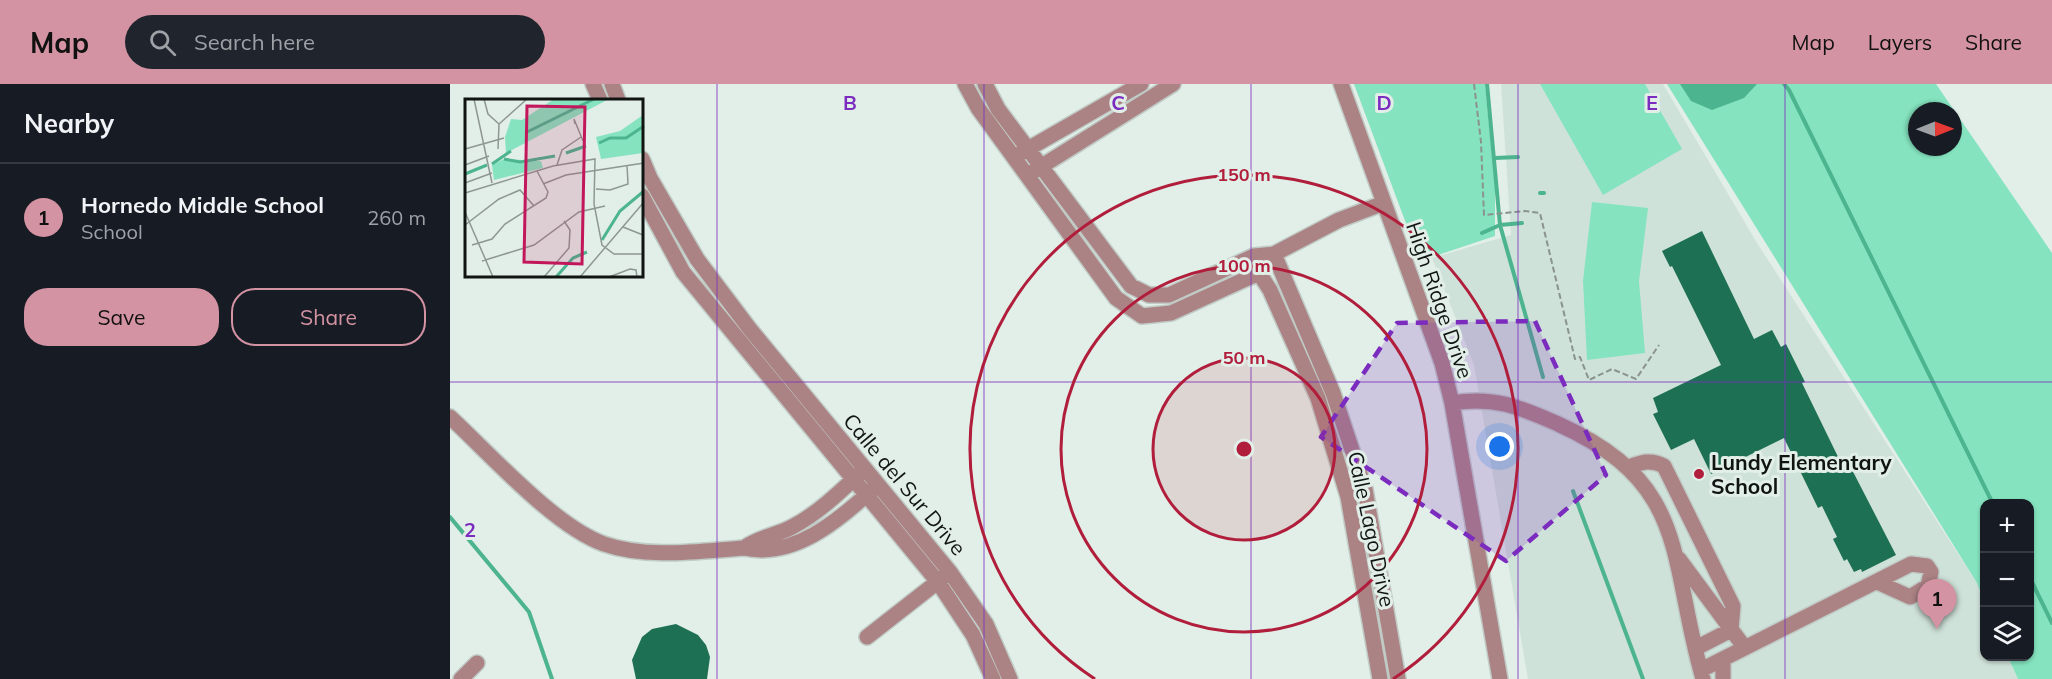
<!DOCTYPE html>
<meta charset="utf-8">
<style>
body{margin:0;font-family:Mulish,sans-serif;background:#20242c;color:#f1f3f6}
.controls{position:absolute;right:18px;bottom:18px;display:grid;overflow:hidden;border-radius:12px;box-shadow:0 2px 4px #0004}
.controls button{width:54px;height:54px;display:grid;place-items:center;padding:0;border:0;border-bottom:2px solid #363941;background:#171b24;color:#f1f3f6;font:30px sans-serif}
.compass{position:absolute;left:1458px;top:18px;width:54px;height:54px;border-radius:50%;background:#171b24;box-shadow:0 2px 4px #0004;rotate:89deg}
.you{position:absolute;left:1050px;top:363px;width:21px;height:21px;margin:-15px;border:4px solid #fff;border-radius:50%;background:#1a73e8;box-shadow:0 0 0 9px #1a73e833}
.badge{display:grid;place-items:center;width:39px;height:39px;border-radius:50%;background:#d493a2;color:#111;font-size:20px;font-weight:700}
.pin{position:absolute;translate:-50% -50px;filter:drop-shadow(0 2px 3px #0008)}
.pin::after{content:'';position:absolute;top:32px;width:21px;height:18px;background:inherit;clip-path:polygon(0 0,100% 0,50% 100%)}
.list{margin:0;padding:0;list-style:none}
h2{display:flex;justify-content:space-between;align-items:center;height:78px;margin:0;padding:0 24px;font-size:26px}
h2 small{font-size:20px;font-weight:400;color:#9ea1a6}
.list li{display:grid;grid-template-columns:39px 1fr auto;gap:18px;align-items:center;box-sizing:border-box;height:108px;padding:0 24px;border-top:2px solid #363941}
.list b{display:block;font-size:22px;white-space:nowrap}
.list p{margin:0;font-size:20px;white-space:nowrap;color:#9ea1a6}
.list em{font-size:20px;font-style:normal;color:#9ea1a6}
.actions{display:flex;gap:12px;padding:18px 24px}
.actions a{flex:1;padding:14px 0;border:2px solid #d493a2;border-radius:24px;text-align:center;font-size:21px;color:#d493a2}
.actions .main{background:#d493a2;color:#111}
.icon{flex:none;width:33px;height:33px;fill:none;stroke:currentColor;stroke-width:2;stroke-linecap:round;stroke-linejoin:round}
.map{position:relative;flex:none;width:1602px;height:595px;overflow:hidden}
header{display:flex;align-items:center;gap:36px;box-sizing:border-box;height:84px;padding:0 30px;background:#d493a2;color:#111}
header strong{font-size:28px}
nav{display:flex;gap:33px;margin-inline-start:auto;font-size:21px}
.search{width:420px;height:54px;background:#20242c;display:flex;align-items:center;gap:15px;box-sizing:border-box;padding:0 21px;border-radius:33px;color:#9ea1a6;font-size:22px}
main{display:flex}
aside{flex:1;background:#171b24}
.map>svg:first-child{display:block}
.built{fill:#cfe2d9}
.green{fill:#85e4bf;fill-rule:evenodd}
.water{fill:#4cb48f}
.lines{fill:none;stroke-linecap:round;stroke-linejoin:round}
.stream{stroke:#4cb48f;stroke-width:4}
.building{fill:#1e7055}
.minor-casing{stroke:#c0cbc6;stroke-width:18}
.path{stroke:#8a938e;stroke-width:2;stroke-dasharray:6 3;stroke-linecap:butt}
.minor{stroke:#ac8385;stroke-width:15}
.marked{fill:#7b2cbf;fill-opacity:0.2;stroke:#7b2cbf;stroke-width:4.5;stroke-dasharray:12 8;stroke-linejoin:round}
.grid{fill:none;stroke:#7b2cbf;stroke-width:1.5;stroke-opacity:0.55}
.ring{fill:none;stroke:#b11e3c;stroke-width:3}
.poi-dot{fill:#b11e3c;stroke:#e2eee8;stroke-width:2}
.labels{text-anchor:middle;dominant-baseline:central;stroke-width:6;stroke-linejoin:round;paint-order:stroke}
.street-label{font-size:21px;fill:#101412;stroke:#e2eee8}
.poi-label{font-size:21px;font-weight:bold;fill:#101412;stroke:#e2eee8;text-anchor:start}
.inset-river{fill:none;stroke:#4cb48f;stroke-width:3}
.inset-road{fill:none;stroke:#8e9792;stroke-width:1.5}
.view{fill:#c2185b;fill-opacity:0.15;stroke:#c2185b;stroke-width:3}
.inset-edge{fill:none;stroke:#101412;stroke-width:3}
.grid-label{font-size:20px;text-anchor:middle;font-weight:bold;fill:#7b2cbf;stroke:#e2eee8;stroke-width:6;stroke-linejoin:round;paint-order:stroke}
.centre{fill:#b11e3c;stroke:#e2eee8;stroke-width:3}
.ring-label{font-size:18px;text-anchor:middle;font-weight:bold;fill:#b11e3c;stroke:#e2eee8;stroke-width:6;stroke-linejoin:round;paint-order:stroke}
</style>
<header>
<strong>Map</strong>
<div class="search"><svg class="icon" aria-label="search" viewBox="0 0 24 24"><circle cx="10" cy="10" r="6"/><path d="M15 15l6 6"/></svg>Search here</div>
<nav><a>Map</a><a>Layers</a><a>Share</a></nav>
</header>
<main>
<aside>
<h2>Nearby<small></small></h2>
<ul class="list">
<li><span class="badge">1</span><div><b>Hornedo Middle School</b><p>School</p></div><em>260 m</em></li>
</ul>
<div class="actions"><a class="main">Save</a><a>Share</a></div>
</aside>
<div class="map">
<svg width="1602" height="595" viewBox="0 0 1602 595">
<rect width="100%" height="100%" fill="#e2eee8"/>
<path class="built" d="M 1051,0 L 1213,0 L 1307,159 L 1527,499 L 1534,517 L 1534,572 L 1558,573 L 1568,595 L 1078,595 L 1024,281 L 982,174 L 1061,151 Z"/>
<path class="green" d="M 904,0 L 1035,0 L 1045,103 L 1045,152 L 970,177 Z
M 1090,0 L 1195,0 L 1232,65 L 1153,111 Z
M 1217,0 L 1486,0 L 1602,169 L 1602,595 L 1568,595 L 1558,573 L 1580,572 L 1580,420 L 1534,420 L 1534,517 L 1527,499 ZM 1467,27 L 1503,27 L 1503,63 L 1467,63 Z
M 1142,118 L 1198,124 L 1189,197 L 1195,269 L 1137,276 L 1133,197 Z"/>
<path class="water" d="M 1230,0 L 1307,0 L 1294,14 L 1262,26 L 1241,17 Z"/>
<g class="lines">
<path class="stream" d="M 1037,0 L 1050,141 L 1093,293
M 1334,0 L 1339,6 L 1543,420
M 1045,74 L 1068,73
M 1090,109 L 1094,109
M 1032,149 L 1050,141 L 1072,139
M 1123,407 L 1193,595
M 0,433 L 79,528 L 102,595
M 1580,494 L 1602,539"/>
</g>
<path class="building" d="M 1252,147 L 1304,255 L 1322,246 L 1331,263 L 1336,260 L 1355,298 L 1352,299 L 1392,381 L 1398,378 L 1446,471 L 1412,488 L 1411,485 L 1404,488 L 1397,475 L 1394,477 L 1383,455 L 1387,453 L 1372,422 L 1368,424 L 1334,354 L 1261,390 L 1244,355 L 1221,366 L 1203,330 L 1208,328 L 1203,314 L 1271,281 L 1222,182 L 1220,183 L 1212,167 Z
M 226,540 L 248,551 L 256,561 L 260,573 L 257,595 L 186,595 L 182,576 L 192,553 L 202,545 Z"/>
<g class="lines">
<defs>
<path id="minor" d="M 143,0 L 150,16
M 162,0 L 168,16
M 515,0 L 528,24 L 666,214 L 692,232 L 721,229 L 809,189 L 815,182
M 535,0 L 548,25 L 681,202 L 699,211 L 719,211 L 804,172 L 824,170 L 889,136 L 934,119
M 891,0 L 992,279 L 1002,319 L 1050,595
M 571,69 L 691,0
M 192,75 L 200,94 L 247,175 L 299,244 L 500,488 L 536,540 L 560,595
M 584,87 L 723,0
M 192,112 L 233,188 L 488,498 L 523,551 L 543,595
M 824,170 L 883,309 L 915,405 L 948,595
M 804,172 L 809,189 L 820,206 L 868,314 L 898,413 L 930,595
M 1002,319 C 1045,312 1069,323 1108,340 C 1241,400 1218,474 1253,595
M 0,333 C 40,370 104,442 154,460 C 197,475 250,467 294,464 C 344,475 387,437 422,406
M 1179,383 C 1192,378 1201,375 1214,382 L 1283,522 L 1281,546
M 294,464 C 311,452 325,452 342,443 C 367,430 389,409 409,390
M 1229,475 L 1295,564
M 417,553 L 495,492
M 1246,564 L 1281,546
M 1273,575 L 1273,595
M 1251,586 L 1461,480 L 1477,482 L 1481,488 L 1478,502 L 1460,513 L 1427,498
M 11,595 L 27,579"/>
</defs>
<use href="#minor" class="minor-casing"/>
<path class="path" d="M 1024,0 L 1031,58 L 1034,131 L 1075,127 L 1090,129 L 1125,275 L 1130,273 L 1139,296 L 1162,285 L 1186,295 L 1209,261"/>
<use href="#minor" class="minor"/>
</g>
<path class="marked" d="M 1085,237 L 1156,391 L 1056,477 L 871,353 L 947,239 Z"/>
<path class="grid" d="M 267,0 L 267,595M 534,0 L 534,595M 801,0 L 801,595M 1068,0 L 1068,595M 1335,0 L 1335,595M 0,298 L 1602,298"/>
<circle cx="794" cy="365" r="91" fill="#b11e3c" fill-opacity=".12"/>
<g class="ring">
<circle cx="794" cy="365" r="91"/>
<circle cx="794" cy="365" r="183"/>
<path d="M645 595A274 274 0 1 1 943 595"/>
</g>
<circle class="poi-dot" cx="1249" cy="390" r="6"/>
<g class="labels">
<g class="street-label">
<text transform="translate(990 216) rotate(71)">High Ridge Drive</text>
<text transform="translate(455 400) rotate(50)">Calle del Sur Drive</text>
<text transform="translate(922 445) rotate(78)">Calle Lago Drive</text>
</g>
<g class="poi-label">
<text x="1261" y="378">Lundy Elementary<tspan x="1261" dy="24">School</tspan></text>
</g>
</g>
<g transform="translate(15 15)">
<rect width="178" height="178" fill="#e2eee8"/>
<path d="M 89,0 L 144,0 L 41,54 L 40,38 L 46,20 L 57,21 ZM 178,16 L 178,54 L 136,60 L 131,38 L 155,32 ZM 39,60 L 76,62 L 78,69 L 29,81 L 27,66 Z" fill="#85e4bf"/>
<path class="inset-river" d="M 60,34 L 129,0M 134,44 L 145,39 L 161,39 L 179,27M 101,54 L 121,47M 39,60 L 55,63 L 90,57M 27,65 L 46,52M 0,75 L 22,66M 137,141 L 155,112 L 179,92M 91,178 L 108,159 L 122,153"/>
<path class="inset-road" d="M 9,0 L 27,84M 19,0 L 23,15 L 34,25M 110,25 L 109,20 L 118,42M 0,50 L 39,39M 33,50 L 34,25 L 62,0M 0,66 L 24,57M 92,66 L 97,51 L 116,38M 0,84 L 27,74M 78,85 L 101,76 L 179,64M 131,90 L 145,91 L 163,85 L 162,66M 0,94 L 88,67 L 130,60 L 129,105 L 137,146 L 149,155 L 179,155M 0,113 L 28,178M 0,126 L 34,100 L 55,91 L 69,107M 158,128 L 178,136M 7,146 L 27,140 L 40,125 L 81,99 L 83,93 L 72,72M 17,162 L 69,146 L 114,113 L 140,107M 79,178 L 104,149 L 105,131 L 99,122M 115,178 L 179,103M 144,178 L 165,170 L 171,171 L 172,178"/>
<path class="view" d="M 62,7 L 120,8 L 117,165 L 59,163 Z"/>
<rect width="178" height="178" class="inset-edge"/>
</g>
<g class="grid-label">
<text x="400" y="26">B</text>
<text x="668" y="26">C</text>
<text x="934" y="26">D</text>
<text x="1202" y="26">E</text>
<text x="20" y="453">2</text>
</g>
<circle cx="794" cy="365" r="9" class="centre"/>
<g class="ring-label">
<text x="794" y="97">150 m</text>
<text x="794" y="188">100 m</text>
<text x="794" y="280">50 m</text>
</g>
</svg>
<div class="controls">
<button>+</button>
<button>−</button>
<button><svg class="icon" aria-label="layers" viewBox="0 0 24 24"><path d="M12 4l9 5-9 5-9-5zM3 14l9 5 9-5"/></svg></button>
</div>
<svg class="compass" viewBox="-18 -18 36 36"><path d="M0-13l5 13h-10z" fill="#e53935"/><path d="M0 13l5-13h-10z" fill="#9ea1a6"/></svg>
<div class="you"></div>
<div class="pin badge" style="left:1487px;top:545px">1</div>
</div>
</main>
